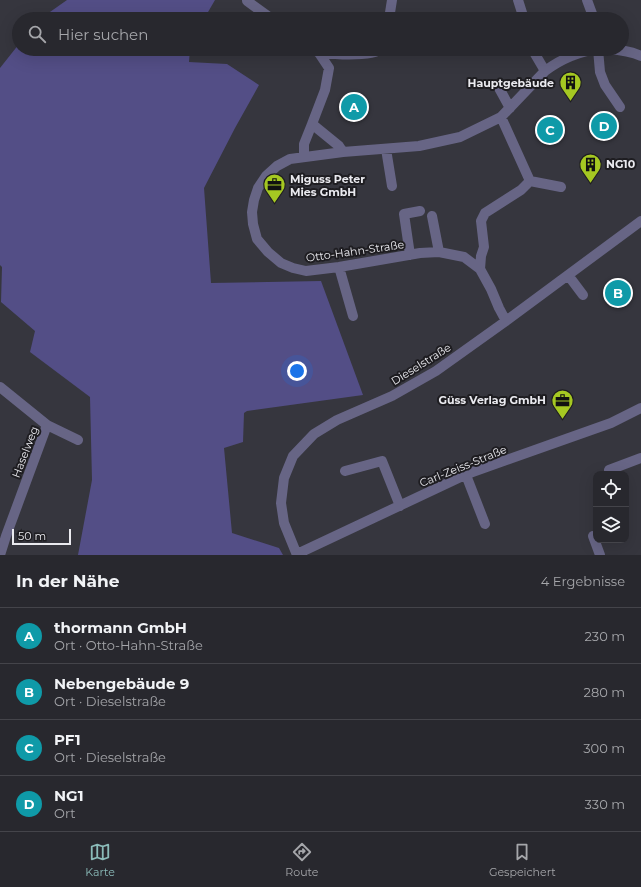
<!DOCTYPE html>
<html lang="de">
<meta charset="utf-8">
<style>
body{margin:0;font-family:Montserrat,sans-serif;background:#303036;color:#f1f3f6}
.controls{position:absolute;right:12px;bottom:12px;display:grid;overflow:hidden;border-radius:8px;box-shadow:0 4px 16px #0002}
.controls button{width:36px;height:36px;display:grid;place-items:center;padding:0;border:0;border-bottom:1px solid #44444a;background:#28282e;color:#f1f3f6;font:20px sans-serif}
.scale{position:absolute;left:12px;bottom:10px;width:59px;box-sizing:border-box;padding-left:4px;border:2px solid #eaeaef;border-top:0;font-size:11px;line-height:14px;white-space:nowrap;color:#eaeaef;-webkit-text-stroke:3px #1e1d21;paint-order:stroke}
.you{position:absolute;left:297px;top:371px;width:14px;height:14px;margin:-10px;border:3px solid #fff;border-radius:50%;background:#1a73e8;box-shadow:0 0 0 6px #1a73e833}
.badge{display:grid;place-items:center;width:26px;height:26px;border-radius:50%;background:#8bbbb9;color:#fff;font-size:13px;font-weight:700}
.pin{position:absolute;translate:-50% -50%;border:2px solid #fff;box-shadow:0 1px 4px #0006}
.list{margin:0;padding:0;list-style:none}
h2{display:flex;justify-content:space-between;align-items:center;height:52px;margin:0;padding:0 16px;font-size:17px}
h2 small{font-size:13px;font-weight:400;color:#a5a6aa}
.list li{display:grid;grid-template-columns:26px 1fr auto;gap:12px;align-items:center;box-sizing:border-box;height:56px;padding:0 16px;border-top:1px solid #44444a}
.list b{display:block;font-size:15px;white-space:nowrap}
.list p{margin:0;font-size:13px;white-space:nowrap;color:#a5a6aa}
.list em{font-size:13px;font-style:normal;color:#a5a6aa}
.icon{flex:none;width:22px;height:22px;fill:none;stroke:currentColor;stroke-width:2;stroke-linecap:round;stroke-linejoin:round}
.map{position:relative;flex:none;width:641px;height:555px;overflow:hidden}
.search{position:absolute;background:#28282e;box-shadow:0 4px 16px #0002;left:12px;right:12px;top:12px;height:44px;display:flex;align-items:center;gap:10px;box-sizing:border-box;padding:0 14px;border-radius:22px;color:#a5a6aa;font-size:15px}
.sheet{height:276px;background:#28282e}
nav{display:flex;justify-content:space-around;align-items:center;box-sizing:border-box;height:56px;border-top:1px solid #44444a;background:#28282e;font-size:11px;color:#a5a6aa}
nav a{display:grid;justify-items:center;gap:2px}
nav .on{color:#8bbbb9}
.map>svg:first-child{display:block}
.green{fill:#534e86}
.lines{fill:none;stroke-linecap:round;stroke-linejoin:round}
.minor{stroke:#676585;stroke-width:10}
.labels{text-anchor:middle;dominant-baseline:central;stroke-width:4;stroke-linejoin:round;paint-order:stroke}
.poi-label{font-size:11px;font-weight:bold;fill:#eaeaef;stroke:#1e1d21;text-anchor:end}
.street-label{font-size:11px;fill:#eaeaef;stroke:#1e1d21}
</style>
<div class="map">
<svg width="641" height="555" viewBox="0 0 641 555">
<rect width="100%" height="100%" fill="#36363e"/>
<path class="green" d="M 67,0 L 215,0 L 204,19 L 40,19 Z
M 19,44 L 19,49 L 190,49 L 189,62 L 227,64 L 259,85 L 235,128 L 204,188 L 211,283 L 321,281 L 363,395 L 247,411 L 244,413 L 243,442 L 224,448 L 232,533 L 279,548 L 283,555 L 78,555 L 92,480 L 90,397 L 30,352 L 35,331 L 1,302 L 2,267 L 0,265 L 0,68 Z"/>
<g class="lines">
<path class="minor" d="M 247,0 L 247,1 L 272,19
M 518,0 L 524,19
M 587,0 L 594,19
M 389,19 L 392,0
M 314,49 L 319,53 L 329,68 L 325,90 L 312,124 L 339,146 L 343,152
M 533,49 L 535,54 L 545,71
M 598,49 L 600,72 L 605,85 L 620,107
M 608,49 C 620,50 630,51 641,56
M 319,53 C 331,54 373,57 381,49
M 499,88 L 510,108
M 501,117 L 530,181
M 386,149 L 392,186
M 304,157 L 304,144 L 312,124
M 530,181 L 561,187
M 432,216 L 439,252
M 410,255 L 404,214 L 420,211
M 339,267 L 353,316
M 480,269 L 481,256 L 484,247 L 481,221 L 485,213 L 521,190 L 530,181
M 568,275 L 583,295
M 506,321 L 499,308 L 491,289 L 480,269 L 464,257 L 439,252 L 420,253 L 339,267 L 306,271 L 293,268 L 281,263 L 268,252 L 257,239 L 253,224 L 252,212 L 254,200 L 258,188 L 266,176 L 277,166 L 290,159 L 343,152 L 419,146 L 460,137 L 501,117 L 545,71 C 561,59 580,51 600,49
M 0,387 L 47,425 L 78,440
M 609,470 L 641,458
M 345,471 L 382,461 L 400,506
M 466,475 L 485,524
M 593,536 L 600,555
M 297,554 L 467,474 L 611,423 L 641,408
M 0,555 L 6,536 L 47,425
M 297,555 L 284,523 L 281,503 L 284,478 L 293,456 L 314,434 L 337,420 L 392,396 L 436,371 L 506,321 L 641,221"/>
</g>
<defs>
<symbol id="building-pin" viewBox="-11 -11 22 30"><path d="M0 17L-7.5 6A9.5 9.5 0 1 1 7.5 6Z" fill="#a5c822" stroke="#1e1d21"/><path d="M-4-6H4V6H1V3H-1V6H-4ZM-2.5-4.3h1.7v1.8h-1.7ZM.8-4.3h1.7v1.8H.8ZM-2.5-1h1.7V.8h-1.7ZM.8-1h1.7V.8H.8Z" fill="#111"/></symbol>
<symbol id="office-pin" viewBox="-11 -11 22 30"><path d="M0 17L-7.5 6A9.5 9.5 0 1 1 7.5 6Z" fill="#a5c822" stroke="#1e1d21"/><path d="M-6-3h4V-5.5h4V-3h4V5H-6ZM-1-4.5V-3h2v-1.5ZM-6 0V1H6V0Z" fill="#111"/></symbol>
</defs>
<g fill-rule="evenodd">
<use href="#building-pin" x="558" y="70" width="25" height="34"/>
<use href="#building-pin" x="578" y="152" width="25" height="34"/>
<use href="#office-pin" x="262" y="172" width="25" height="34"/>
<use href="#office-pin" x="550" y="388" width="25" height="34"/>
</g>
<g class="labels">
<g class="poi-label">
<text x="554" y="83">Hauptgebäude</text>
<text x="606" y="164" text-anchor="start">NG10</text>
<text x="290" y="179" text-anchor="start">Miguss Peter<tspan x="290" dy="13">Mies GmbH</tspan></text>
<text x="546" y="400">Güss Verlag GmbH</text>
</g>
<g class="street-label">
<text transform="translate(355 251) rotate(-8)">Otto-Hahn-Straße</text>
<text transform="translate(421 364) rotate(-32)">Dieselstraße</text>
<text transform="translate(25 452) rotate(-69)">Haselweg</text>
<text transform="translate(463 466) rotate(-22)">Carl-Zeiss-Straße</text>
</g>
</g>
</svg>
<div class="controls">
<button><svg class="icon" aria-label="locate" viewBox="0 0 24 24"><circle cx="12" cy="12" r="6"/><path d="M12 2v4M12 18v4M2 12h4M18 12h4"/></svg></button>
<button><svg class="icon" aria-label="layers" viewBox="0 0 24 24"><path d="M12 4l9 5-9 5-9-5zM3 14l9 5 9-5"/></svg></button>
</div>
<div class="scale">50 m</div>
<div class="you"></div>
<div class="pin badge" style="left:354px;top:107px;background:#0f9aa8">A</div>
<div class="pin badge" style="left:618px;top:293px;background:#0f9aa8">B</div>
<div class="pin badge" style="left:550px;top:130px;background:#0f9aa8">C</div>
<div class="pin badge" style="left:604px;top:126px;background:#0f9aa8">D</div>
<div class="search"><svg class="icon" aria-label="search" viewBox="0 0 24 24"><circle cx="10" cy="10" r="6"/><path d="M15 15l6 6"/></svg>Hier suchen</div>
</div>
<section class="sheet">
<h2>In der Nähe<small>4 Ergebnisse</small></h2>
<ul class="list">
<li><span class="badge" style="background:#0f9aa8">A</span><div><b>thormann GmbH</b><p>Ort · Otto-Hahn-Straße</p></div><em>230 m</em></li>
<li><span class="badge" style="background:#0f9aa8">B</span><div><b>Nebengebäude 9</b><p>Ort · Dieselstraße</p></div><em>280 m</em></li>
<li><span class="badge" style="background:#0f9aa8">C</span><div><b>PF1</b><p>Ort · Dieselstraße</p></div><em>300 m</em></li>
<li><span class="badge" style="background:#0f9aa8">D</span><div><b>NG1</b><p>Ort</p></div><em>330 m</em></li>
</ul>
</section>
<nav>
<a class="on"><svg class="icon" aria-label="map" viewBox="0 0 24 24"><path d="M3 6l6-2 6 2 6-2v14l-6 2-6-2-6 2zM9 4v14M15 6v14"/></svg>Karte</a>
<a><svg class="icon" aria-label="directions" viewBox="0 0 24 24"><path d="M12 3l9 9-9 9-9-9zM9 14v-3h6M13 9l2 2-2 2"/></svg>Route</a>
<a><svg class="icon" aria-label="saved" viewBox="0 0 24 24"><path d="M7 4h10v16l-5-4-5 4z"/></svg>Gespeichert</a>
</nav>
